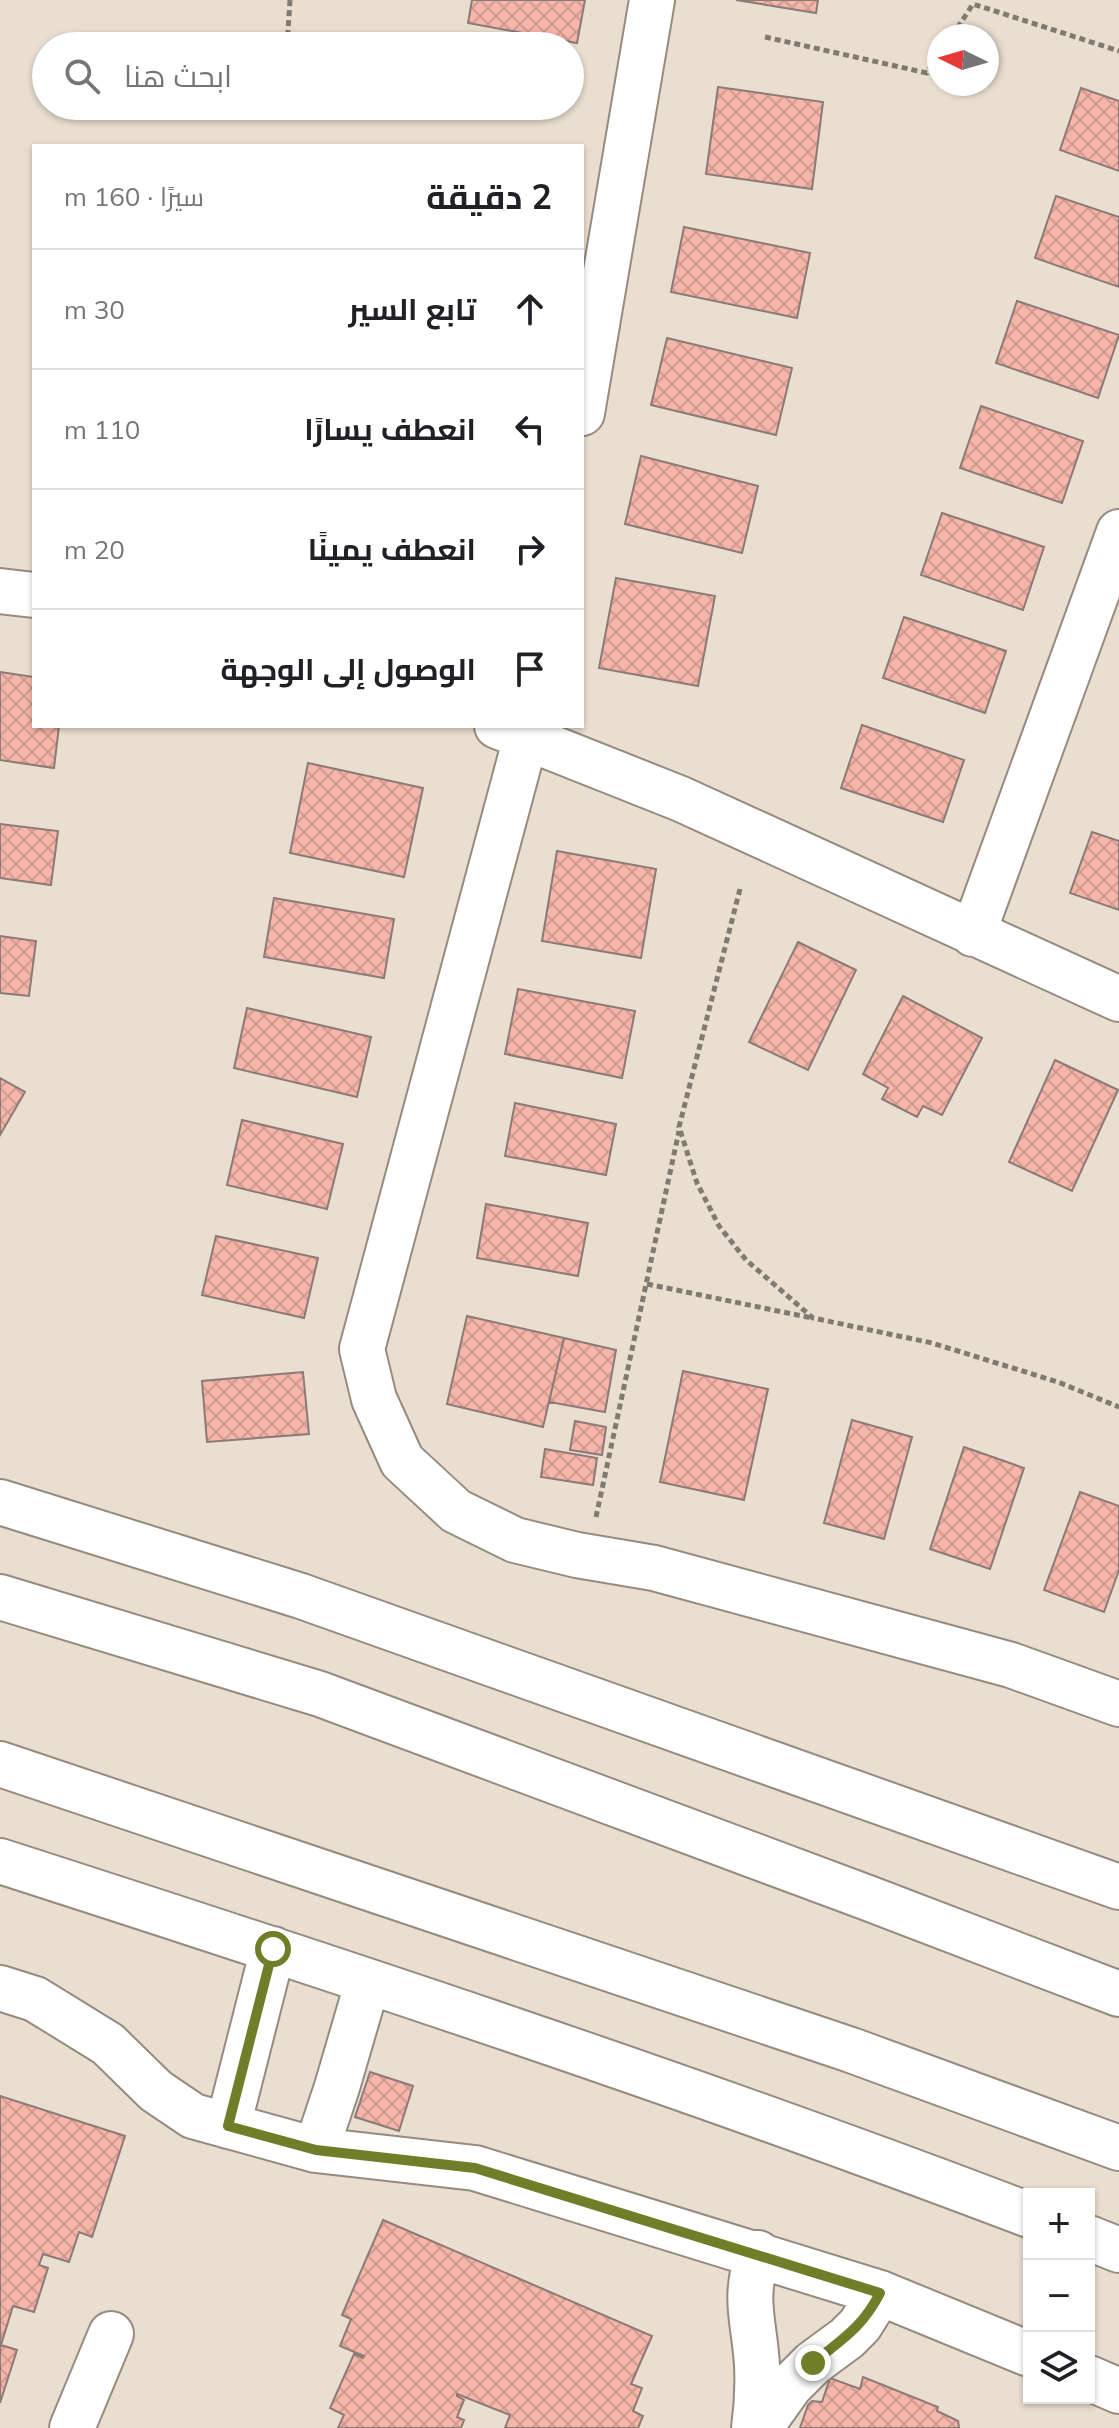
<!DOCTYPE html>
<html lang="ar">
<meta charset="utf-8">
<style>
body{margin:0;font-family:Mulish,Cairo,sans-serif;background:#f6f6f6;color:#202124;direction:rtl}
.controls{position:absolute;right:24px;bottom:24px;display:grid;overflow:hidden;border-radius:0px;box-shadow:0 2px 6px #0004}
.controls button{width:72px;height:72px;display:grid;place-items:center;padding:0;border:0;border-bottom:2px solid #e0e0e0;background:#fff;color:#202124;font:40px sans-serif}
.compass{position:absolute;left:927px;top:24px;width:72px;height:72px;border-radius:50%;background:#fff;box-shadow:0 2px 6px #0004;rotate:275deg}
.stop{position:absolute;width:24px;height:24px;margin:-18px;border:6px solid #707d29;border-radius:50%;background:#fff}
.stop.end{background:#707d29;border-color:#fff;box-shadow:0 2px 8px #0008}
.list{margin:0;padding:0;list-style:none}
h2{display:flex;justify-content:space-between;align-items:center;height:104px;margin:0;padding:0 32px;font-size:34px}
h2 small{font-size:26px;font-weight:400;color:#757577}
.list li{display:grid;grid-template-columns:52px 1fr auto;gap:24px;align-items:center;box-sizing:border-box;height:120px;padding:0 32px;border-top:2px solid #e0e0e0}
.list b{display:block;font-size:30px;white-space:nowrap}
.list em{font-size:26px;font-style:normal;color:#757577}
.icon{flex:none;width:44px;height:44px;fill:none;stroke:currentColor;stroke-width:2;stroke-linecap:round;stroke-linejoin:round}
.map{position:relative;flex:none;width:1119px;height:2428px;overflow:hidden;direction:ltr}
.search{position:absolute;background:#fff;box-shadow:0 2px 6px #0004;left:32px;top:32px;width:552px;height:88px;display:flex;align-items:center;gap:20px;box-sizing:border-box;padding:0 28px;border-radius:44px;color:#757577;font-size:30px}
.panel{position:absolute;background:#fff;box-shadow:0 2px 6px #0004;left:32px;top:144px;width:552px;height:584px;border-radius:0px;direction:rtl}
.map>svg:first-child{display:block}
.building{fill:url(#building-cross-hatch);stroke:#8c7a77;stroke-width:2}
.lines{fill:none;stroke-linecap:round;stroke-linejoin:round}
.minor-casing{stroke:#968b7f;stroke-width:48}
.path{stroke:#817a70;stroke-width:5;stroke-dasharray:6 4;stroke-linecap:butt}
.minor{stroke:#fff;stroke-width:44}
.route{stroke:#707d29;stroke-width:10}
</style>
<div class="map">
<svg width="1119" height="2428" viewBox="0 0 1119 2428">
<defs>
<pattern id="building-cross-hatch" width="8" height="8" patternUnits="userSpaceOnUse" patternTransform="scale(2)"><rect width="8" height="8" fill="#f6b5a9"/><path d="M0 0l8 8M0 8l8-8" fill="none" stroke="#d29b90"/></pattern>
</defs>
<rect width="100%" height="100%" fill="#e9ded0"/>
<path class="building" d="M 472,0 L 585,0 L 577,43 L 468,23 Z
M 736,0 L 818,0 L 816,13 Z
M 718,87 L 823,102 L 812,189 L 706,174 Z
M 1081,88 L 1119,101 L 1119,171 L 1060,150 Z
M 1056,196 L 1119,217 L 1119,287 L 1035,258 Z
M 684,227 L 810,253 L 797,318 L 671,292 Z
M 1017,301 L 1119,335 L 1098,398 L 996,363 Z
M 667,338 L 792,368 L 776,435 L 651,405 Z
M 981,406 L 1083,441 L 1062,503 L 960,468 Z
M 641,456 L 758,486 L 742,553 L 625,524 Z
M 942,513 L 1044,547 L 1023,610 L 921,575 Z
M 616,578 L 715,596 L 698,686 L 599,668 Z
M 904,617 L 1006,651 L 985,713 L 883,678 Z
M 0,672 L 34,677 L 34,726 L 59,726 L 54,768 L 0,760 Z
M 862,725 L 964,760 L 943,822 L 841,788 Z
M 308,763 L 423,788 L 404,877 L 290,853 Z
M 0,824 L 58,831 L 51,885 L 0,878 Z
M 1092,832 L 1119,841 L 1119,910 L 1070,893 Z
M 557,851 L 656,869 L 641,958 L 542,941 Z
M 274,898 L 394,919 L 384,978 L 264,957 Z
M 0,936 L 36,941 L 29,996 L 0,993 Z
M 798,942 L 856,970 L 808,1070 L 749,1042 Z
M 518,989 L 635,1011 L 622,1078 L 505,1054 Z
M 903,996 L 982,1038 L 942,1115 L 923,1106 L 917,1117 L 882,1099 L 888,1088 L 863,1074 Z
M 247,1008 L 371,1037 L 357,1097 L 234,1068 Z
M 1055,1060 L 1118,1090 L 1072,1191 L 1009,1162 Z
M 0,1078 L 25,1092 L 0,1135 Z
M 515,1103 L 616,1124 L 606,1175 L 505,1156 Z
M 242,1120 L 343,1144 L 327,1209 L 227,1185 Z
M 486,1204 L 588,1223 L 578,1276 L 477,1258 Z
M 216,1236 L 318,1258 L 304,1318 L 202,1295 Z
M 467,1316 L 564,1338 L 543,1427 L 447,1404 Z
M 564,1338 L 616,1350 L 605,1412 L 549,1402 Z
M 683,1371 L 768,1389 L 744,1500 L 660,1482 Z
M 303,1372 L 309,1434 L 207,1442 L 202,1381 Z
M 852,1420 L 912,1437 L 884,1539 L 824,1523 Z
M 575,1421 L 606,1427 L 602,1455 L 570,1450 Z
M 964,1447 L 1024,1468 L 990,1569 L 930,1549 Z
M 545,1449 L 597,1458 L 593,1485 L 541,1477 Z
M 1080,1492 L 1119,1506 L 1119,1570 L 1104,1612 L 1044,1590 Z
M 370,2072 L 413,2086 L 399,2131 L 355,2117 Z
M 0,2096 L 125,2136 L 92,2237 L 79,2232 L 69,2262 L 43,2254 L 39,2265 L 48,2268 L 34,2312 L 13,2306 L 1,2345 L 17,2350 L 0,2403 Z
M 383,2220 L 652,2336 L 631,2384 L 642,2388 L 633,2411 L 643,2416 L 638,2428 L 505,2428 L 510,2415 L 457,2394 L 457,2396 L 464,2400 L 457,2417 L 464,2420 L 461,2428 L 338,2428 L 344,2415 L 330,2408 L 354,2354 L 363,2358 L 364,2356 L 340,2346 L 351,2319 L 342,2315 Z
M 863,2377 L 938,2407 L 937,2411 L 958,2421 L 959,2428 L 800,2428 L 808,2405 L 812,2401 L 822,2402 L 830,2378 L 860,2389 Z"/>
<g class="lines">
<defs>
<path id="minor" d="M 582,413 L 652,0
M 0,591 L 34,595
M 497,726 L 681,799 L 1119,999
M 529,726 L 362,1349 L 374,1399 L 402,1461 L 456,1511 L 515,1540 L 577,1555 L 654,1568 L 1011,1665 L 1119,1704
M 973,934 L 1119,532
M 0,1502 L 301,1596 L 1119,1887
M 0,1597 L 320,1694 L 868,1898 L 1119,1994
M 0,1764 L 851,2050 L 1119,2148
M 0,1861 C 345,1972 690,2086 1029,2215
M 0,1988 L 35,1999 L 108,2044 L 156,2091 L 193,2116 L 316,2150 L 475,2168 L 880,2293 L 1029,2354
M 228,2126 L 273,1949
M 316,2150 L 337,2087 L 368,1981
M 1089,2238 L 1119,2250
M 1089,2378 L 1119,2391
M 72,2428 L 111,2334
M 754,2428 C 757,2407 758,2386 757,2365 C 754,2318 743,2302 758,2253
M 760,2428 L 790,2386 L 813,2363 L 847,2338 L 860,2325 L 880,2293"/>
</defs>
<use href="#minor" class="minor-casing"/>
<path class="path" d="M 952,36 L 973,4 L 1119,51
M 765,37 L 927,73 L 939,55
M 287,46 L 290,0
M 740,889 L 679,1127 L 697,1183 L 719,1226 L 746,1260 L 813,1318 L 932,1343 L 1058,1382 L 1119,1407
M 647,1284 L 812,1318
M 596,1517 L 679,1131"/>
<use href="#minor" class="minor"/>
</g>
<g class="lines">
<path class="route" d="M 273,1949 L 228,2126 L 316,2150 L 475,2168 L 880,2293 C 862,2328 842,2339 813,2363"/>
</g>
</svg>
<div class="controls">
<button>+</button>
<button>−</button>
<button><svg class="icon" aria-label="layers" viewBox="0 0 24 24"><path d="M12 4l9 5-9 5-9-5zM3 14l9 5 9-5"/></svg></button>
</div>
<svg class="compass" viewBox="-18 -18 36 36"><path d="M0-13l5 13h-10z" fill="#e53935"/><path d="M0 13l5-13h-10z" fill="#757577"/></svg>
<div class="stop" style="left:273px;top:1949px"></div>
<div class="stop end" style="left:813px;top:2363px"></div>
<div class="search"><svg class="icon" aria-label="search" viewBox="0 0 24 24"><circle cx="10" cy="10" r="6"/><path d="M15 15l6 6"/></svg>ابحث هنا</div>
<section class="panel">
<h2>2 دقيقة<small>سيرًا · 160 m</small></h2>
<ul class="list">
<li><svg class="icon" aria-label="ahead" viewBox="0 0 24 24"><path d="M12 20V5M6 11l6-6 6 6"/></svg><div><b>تابع السير</b></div><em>30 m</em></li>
<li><svg class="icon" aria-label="left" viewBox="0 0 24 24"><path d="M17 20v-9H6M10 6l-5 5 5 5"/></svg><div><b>انعطف يسارًا</b></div><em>110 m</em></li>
<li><svg class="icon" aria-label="right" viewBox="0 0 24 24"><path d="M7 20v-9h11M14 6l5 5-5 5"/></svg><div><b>انعطف يمينًا</b></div><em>20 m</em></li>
<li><svg class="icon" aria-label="arrive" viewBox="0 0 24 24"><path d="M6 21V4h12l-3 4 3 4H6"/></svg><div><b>الوصول إلى الوجهة</b></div></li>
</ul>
</section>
</div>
